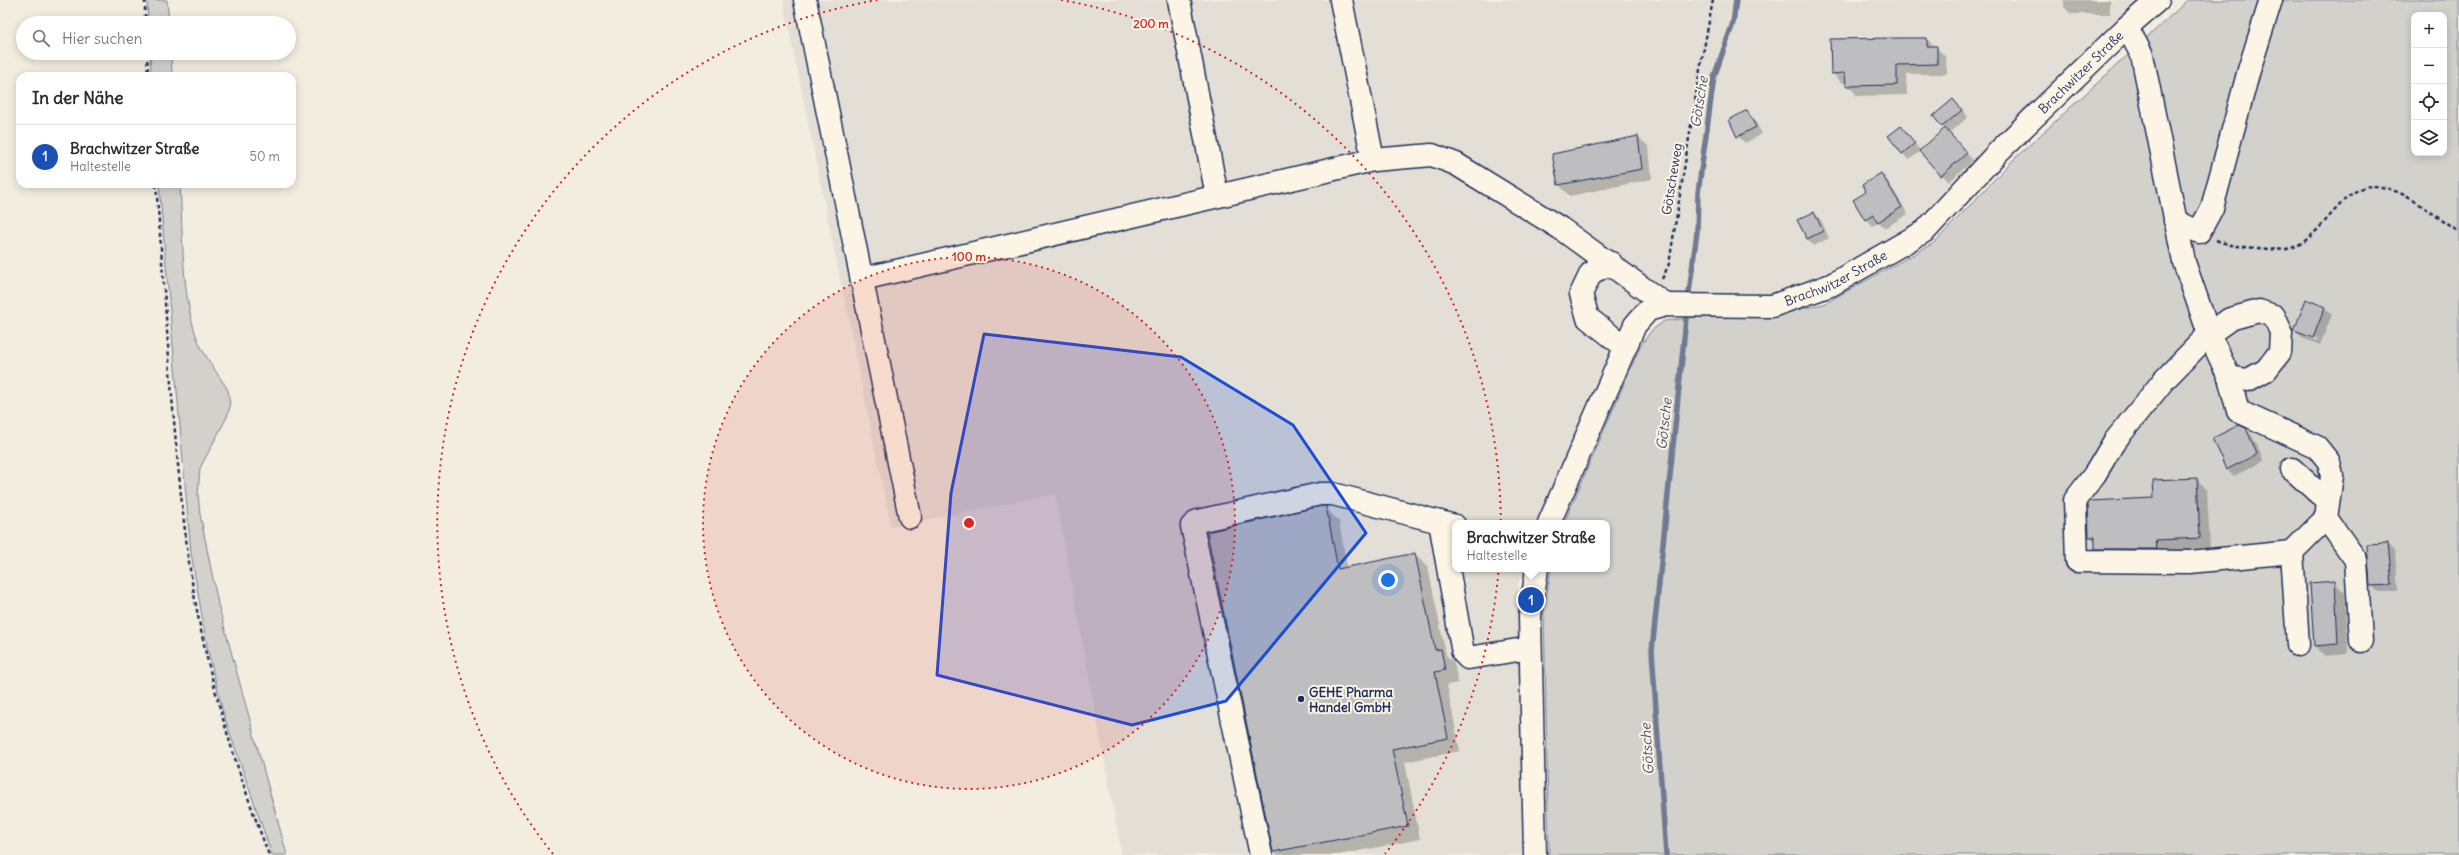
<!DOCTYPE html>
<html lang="de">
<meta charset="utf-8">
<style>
body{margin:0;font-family:Delius,sans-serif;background:#f7f7f7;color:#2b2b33}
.controls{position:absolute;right:12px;top:12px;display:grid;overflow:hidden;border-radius:8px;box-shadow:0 2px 10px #0003}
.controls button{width:36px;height:36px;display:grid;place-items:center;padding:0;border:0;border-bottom:1px solid #e1e1e2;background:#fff;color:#2b2b33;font:20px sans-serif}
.you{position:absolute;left:1388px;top:580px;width:14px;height:14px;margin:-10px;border:3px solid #fff;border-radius:50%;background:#1a73e8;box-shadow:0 0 0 6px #1a73e833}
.badge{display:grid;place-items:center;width:26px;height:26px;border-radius:50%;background:#0b8043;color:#fff;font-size:13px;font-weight:700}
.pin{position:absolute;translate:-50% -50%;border:2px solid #fff;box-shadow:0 1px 4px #0006}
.popup{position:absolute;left:1452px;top:520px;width:158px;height:52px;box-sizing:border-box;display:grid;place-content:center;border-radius:8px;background:#fff;filter:drop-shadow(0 1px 3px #0005);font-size:13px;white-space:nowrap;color:#7c7c81}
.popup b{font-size:15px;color:#2b2b33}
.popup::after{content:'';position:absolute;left:50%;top:100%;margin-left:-8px;border:8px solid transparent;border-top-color:#fff}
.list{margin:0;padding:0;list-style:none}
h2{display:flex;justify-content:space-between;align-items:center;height:52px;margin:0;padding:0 16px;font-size:17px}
h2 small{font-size:13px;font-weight:400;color:#7c7c81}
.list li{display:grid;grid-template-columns:26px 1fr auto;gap:12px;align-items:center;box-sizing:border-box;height:64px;padding:0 16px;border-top:1px solid #e1e1e2}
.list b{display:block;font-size:15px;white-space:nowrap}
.list p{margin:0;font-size:13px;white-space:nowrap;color:#7c7c81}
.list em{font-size:13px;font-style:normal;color:#7c7c81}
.icon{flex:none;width:22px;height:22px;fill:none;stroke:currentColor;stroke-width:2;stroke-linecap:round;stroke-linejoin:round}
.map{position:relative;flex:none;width:2459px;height:855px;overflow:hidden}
.search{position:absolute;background:#fff;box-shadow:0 2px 10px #0003;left:16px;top:16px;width:280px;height:44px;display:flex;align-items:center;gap:10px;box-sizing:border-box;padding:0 14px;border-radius:22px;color:#7c7c81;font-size:15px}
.panel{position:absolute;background:#fff;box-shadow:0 2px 10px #0003;left:16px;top:72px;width:280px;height:116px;border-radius:12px}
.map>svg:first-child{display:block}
.built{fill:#e3dfd6}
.green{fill:#d3d1cc;stroke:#778095;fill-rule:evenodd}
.shadow{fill:#0003;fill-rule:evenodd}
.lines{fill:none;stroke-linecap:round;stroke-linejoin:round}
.stream{stroke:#707a91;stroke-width:5.5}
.building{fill:#bebec0;stroke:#1b2f5e}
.minor-casing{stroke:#1b2f5e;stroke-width:25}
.path{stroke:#1b2f5e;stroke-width:2.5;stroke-dasharray:4 3;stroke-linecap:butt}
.minor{stroke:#fcf5e5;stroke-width:22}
.marked{fill:#1d4ed8;fill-opacity:0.2;stroke:#1d4ed8;stroke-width:3;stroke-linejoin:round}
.ring{fill:none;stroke:#d62828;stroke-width:2;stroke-dasharray:2 4}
.poi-dot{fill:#1b2f5e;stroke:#fcf5e5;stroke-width:1.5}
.labels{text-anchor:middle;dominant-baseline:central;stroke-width:4;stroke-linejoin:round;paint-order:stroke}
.street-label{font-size:13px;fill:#1b2f5e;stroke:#fcf5e5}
.poi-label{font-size:13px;font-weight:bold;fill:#1b2f5e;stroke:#fcf5e5;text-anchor:start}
.water-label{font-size:14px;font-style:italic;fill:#465478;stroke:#fcf5e5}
.centre{fill:#d62828;stroke:#fcf5e5;stroke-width:2}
.ring-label{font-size:12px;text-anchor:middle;font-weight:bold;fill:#d62828;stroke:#fcf5e5;stroke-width:4;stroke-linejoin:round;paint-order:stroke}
</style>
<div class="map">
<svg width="2459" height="855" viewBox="0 0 2459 855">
<rect width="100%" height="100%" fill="#f3ede0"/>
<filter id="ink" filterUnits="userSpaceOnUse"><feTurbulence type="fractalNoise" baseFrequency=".025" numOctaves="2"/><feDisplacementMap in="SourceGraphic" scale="8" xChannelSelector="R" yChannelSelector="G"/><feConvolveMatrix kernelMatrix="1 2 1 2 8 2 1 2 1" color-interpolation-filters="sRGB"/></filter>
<g filter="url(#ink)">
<path class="built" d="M 783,0 L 2158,0 L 1925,231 L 1772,306 L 1648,310 L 1545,523 L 1455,523 L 1455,569 L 1525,569 L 1518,585 L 1526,855 L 1122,855 L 1055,494 L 891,527 Z"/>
<path class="green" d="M 147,0 L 167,0 L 169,23 L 148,23 Z
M 2188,0 L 2459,0 L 2459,855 L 1549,855 L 1544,612 L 1551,569 L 1607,569 L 1607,523 L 1564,523 L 1640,347 L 1651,331 L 1664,321 L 1708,316 L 1773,315 L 1824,304 L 1934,243 L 2012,161 ZM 2414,15 L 2444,15 L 2444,153 L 2414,153 Z
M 150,53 L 171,53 L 172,76 L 151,76 Z
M 159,184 L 180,184 C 183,231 181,295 197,338 C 204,356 218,374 228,390 L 230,407 L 227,417 L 200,468 L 198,494 L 200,514 L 218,604 L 287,855 L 272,855 L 224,716 L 208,651 L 191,553 Z"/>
<path class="shadow" d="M 2064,0 L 2110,0 L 2110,14 L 2071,14 L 2064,7 Z
M 1927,39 L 1946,57 L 1947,74 L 1906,74 L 1907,95 L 1857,96 L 1847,83 L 1842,83 L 1832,73 Z
M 1960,107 L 1968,117 L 1949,134 L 1973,160 L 1949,182 L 1921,151 L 1909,160 L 1902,153 L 1901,127 L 1921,151 L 1945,129 L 1943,126 Z
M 1747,112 L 1754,119 L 1762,134 L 1745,143 L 1738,136 Z
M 1638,137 L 1649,147 L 1652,179 L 1570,196 L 1559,185 L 1553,155 Z
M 1881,175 L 1888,181 L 1908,214 L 1885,228 L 1879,222 L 1873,226 L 1866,219 L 1867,192 Z
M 1814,213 L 1821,220 L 1829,238 L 1814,246 L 1807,239 Z
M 2307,301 L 2325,308 L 2332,315 L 2320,345 L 2302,338 L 2295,331 ZM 2302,333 L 2318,339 L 2317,341 L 2302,335 Z
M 2246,429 L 2253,437 L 2264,461 L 2234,476 L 2227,469 Z
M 2197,479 L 2207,490 L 2210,549 L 2166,551 L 2167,559 L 2107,559 L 2096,548 L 2096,543 L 2090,536 L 2155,499 Z
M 1326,508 L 1339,521 L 1347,568 L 1415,554 L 1428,567 L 1446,655 L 1454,663 L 1458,683 L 1447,685 L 1460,751 L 1405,762 L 1420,839 L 1338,855 L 1277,855 L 1274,852 L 1208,533 Z
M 2388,544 L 2395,551 L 2398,592 L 2378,592 L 2371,585 Z
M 2334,582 L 2345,593 L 2348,654 L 2325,656 L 2315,646 Z"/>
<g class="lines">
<path class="stream" d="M 1688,300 L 1697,232 L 1698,193 L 1714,77 L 1733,23 L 1736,0
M 1666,855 L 1652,651 L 1687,309"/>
</g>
<path class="building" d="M 1896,38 L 1927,38 L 1927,46 L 1937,46 L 1937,64 L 1897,65 L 1897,85 L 1846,86 L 1845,73 L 1831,74 L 1830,39 Z
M 1953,99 L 1962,110 L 1942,127 L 1933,116 Z
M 1747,110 L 1756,127 L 1737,137 L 1729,120 Z
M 1901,126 L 1915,143 L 1902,154 L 1888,136 Z
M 1945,128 L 1967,153 L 1941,176 L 1919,151 Z
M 1638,136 L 1642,169 L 1558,185 L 1552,154 Z
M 1881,173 L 1902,207 L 1878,222 L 1873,215 L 1865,220 L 1853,200 L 1866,192 L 1862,185 Z
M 1814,212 L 1823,231 L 1807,239 L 1797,220 Z
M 2306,299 L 2325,307 L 2313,338 L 2294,331 Z
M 2239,425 L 2246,428 L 2257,454 L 2226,470 L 2213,438 Z
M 2197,478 L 2200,538 L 2156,540 L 2157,549 L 2095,549 L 2095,537 L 2089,537 L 2088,504 L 2090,501 L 2154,498 L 2153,480 Z
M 1321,506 L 1326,506 L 1338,569 L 1415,553 L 1435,650 L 1441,649 L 1445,670 L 1435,672 L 1448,738 L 1392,749 L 1408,826 L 1273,852 L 1207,532 Z
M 2388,543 L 2392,585 L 2370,586 L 2367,544 Z
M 2335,581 L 2338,644 L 2314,646 L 2310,583 Z"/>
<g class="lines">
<defs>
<g id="minor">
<path d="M 805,0 L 910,517"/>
<path d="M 1179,0 L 1217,196"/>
<path d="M 1341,0 L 1373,160"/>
<path d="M 2127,27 L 2142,55 L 2184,262 L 2209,334 L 2229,377 L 2238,411 L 2317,447 L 2329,462 L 2332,476 L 2326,518 L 2292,552 L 2298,645"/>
<path d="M 2175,221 L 2199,232 L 2212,208 L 2249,70 L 2271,0"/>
<path d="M 1611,263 L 1591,273 L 1581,294 L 1588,318 L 1625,347"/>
<path d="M 862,279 L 1373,160 L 1432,155 L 1456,164 L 1560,228 L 1666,305"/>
<path d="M 2229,377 L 2248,380 L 2266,370 L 2280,352 L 2281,332 L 2274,316 L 2259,311 L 2230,319 L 2209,334 L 2164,380 L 2114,442 L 2095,474 L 2075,500 L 2077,561 L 2190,562 L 2292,552"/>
<path d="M 2292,469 L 2327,501"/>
<path d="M 2326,518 L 2356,560 L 2361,641"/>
<path d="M 1440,522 L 1463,653 L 1468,658 L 1530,648"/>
<path id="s1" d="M 1549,523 L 1635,325 L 1648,310 L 1666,305 L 1772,306 L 1831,285 L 1925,231 L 1999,151 L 2127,27 L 2158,0"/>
<path d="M 1261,855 L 1192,526 L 1198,521 L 1320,494 L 1333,494 L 1455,526"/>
<path d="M 1535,855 L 1530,616 L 1537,569"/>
</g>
</defs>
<use href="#minor" class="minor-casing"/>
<path class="path" d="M 145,0 L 145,23
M 147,53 L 148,76
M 156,184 C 166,305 172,427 187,547 C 200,652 231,756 269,855
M 2216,240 C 2230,246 2242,247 2258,248 C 2268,249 2281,251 2291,248 C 2322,239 2343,184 2374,186 C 2405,188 2434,216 2459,232
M 1662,279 L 1669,264 L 1699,75 L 1713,0"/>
<use href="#minor" class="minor"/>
</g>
</g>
<path class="marked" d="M 984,334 L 1181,357 L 1293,425 L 1366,533 L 1226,701 L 1132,725 L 937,675 L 951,493 Z"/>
<circle cx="969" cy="523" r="266" fill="#d62828" fill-opacity=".12"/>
<g class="ring">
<circle cx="969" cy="523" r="266"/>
<path d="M553 854A531 531 0 0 1 877 0M1061 0A531 531 0 0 1 1385 854"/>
</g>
<circle class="poi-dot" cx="1301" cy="699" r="4"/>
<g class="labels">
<g class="street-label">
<text stroke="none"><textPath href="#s1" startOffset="754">Brachwitzer Straße</textPath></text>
<text transform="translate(1672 179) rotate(-81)">Götscheweg</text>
<text stroke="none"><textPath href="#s1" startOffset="430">Brachwitzer Straße</textPath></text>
</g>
<g class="poi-label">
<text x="1309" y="692">GEHE Pharma<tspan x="1309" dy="15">Handel GmbH</tspan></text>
</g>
<g class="water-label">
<text transform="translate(1699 102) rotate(-81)">Götsche</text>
<text transform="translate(1664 424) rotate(-84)">Götsche</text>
<text transform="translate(1647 749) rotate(-94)">Götsche</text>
</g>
</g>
<circle cx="969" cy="523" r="6" class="centre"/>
<g class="ring-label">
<text x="1151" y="28">200 m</text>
<text x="969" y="261">100 m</text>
</g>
</svg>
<div class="controls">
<button>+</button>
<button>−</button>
<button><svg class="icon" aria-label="locate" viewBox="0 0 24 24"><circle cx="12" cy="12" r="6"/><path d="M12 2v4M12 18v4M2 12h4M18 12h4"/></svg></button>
<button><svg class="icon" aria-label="layers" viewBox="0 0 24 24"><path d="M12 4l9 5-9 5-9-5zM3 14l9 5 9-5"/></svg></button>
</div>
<div class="you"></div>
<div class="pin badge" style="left:1531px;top:600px;background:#1a4fb4">1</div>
<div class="popup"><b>Brachwitzer Straße</b>Haltestelle</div>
<div class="search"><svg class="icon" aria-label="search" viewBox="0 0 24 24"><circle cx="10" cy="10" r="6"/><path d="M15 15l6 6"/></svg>Hier suchen</div>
<section class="panel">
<h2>In der Nähe<small></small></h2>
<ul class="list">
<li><span class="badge" style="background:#1a4fb4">1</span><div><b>Brachwitzer Straße</b><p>Haltestelle</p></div><em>50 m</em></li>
</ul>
</section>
</div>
